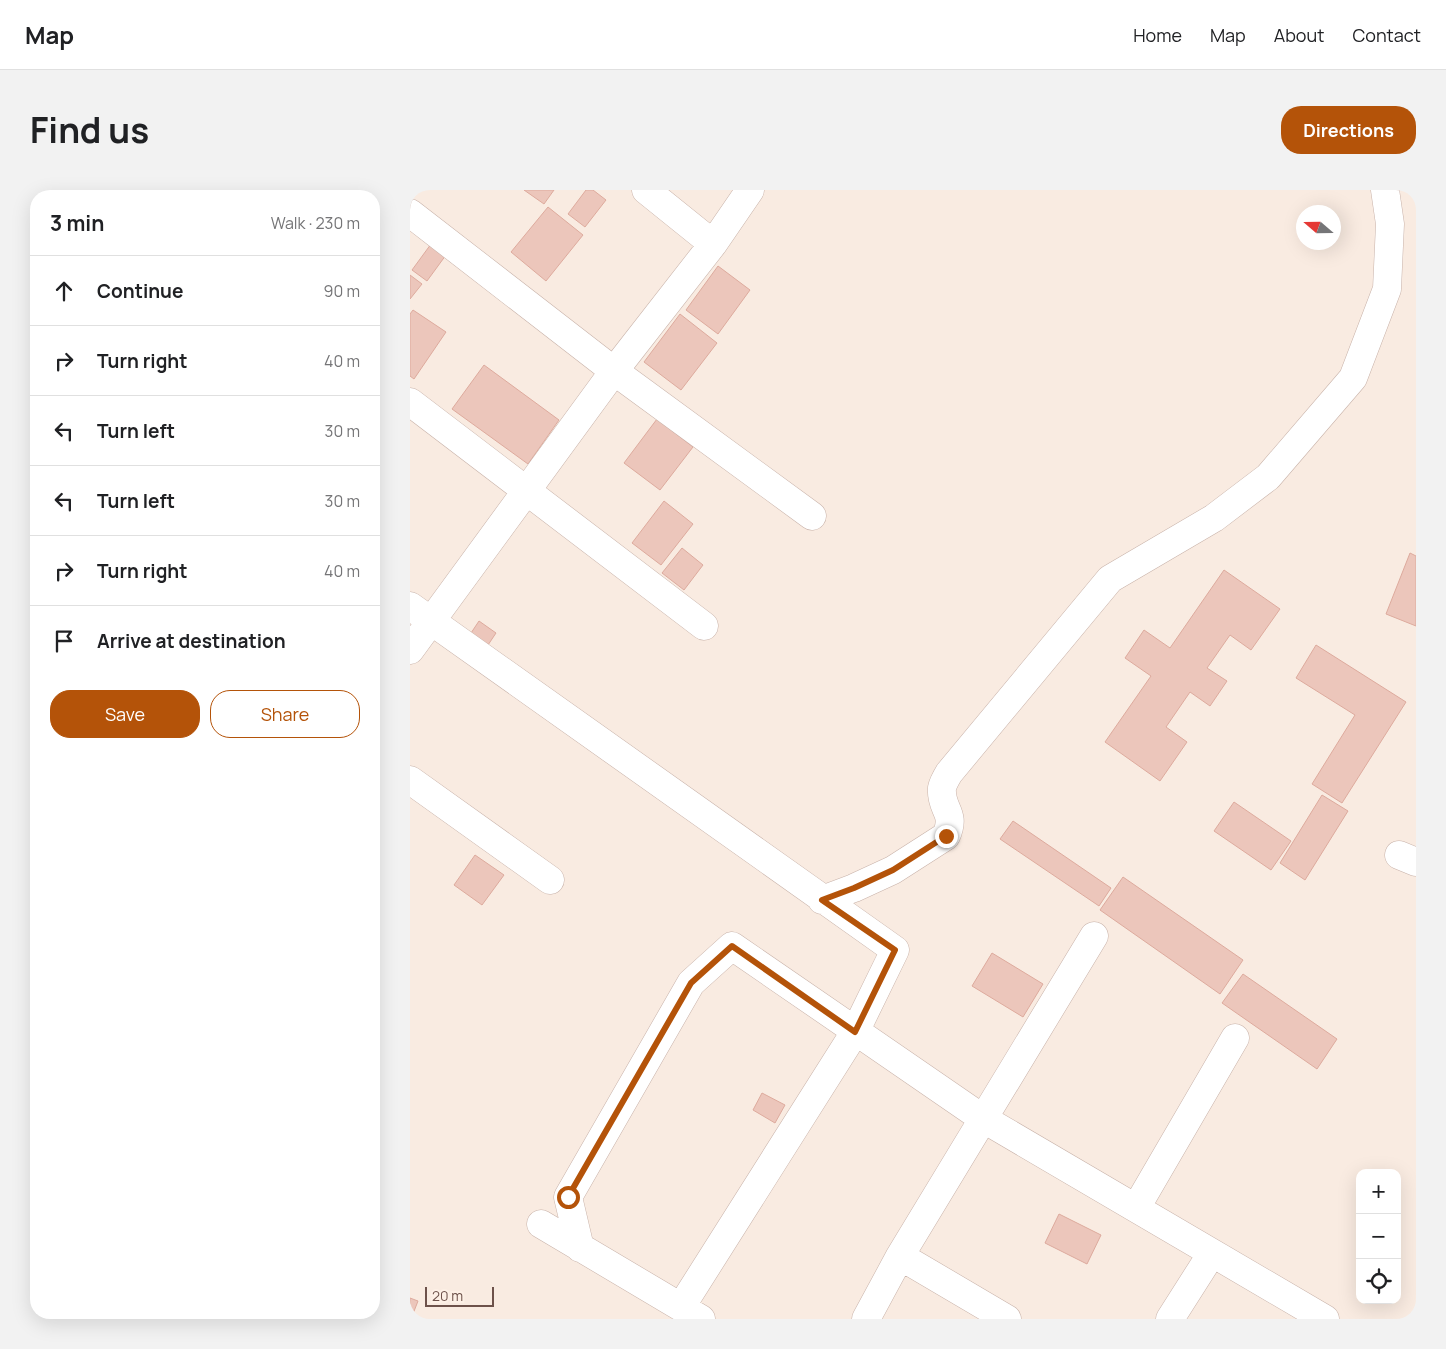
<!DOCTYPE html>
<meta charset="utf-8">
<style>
body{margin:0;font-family:Manrope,sans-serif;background:#f2f2f2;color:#202124}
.controls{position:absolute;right:15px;bottom:15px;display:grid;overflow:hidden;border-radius:10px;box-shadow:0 5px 20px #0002}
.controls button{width:45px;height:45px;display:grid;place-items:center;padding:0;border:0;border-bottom:1px solid #e0e0e0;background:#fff;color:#202124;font:25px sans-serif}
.compass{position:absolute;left:886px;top:15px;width:45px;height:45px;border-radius:50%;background:#fff;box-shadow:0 5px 20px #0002;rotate:290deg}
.scale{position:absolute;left:15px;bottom:12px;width:69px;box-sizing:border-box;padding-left:5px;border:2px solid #6d514a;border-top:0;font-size:14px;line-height:18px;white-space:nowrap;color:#6d514a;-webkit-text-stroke:4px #fdf0e6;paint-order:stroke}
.stop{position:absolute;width:15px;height:15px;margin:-11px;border:4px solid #b45309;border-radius:50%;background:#fff}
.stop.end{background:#b45309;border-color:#fff;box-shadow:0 1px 5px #0008}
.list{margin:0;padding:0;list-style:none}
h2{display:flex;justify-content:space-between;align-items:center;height:65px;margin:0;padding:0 20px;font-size:21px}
h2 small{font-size:16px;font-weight:400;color:#757577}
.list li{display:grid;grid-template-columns:32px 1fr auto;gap:15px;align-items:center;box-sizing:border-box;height:70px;padding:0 20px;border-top:1px solid #e0e0e0}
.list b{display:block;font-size:19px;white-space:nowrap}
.list em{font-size:16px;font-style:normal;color:#757577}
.actions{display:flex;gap:10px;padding:15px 20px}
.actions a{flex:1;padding:11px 0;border:1px solid #b45309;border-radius:20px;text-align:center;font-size:18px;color:#b45309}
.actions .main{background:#b45309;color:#fff}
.icon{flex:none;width:28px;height:28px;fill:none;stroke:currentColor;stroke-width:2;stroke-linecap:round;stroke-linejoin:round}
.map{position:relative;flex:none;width:1006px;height:1129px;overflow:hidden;border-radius:20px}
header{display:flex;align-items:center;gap:30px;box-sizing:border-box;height:70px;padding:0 25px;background:#fff;border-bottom:1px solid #e0e0e0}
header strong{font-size:24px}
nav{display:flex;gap:28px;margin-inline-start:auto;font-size:18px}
.intro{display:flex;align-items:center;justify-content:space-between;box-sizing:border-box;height:120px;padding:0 30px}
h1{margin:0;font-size:35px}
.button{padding:12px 22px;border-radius:20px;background:#b45309;color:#fff;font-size:18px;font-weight:700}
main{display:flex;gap:30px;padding:0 30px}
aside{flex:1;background:#fff;border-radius:20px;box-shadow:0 5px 20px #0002}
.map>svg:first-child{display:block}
.building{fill:#ecc6bb;stroke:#ddaa9d}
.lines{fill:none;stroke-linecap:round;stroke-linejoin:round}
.minor-casing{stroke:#c8b2a9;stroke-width:29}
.minor{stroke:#fff;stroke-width:28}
.route{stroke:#b45309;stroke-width:6}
</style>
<header>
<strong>Map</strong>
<nav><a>Home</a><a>Map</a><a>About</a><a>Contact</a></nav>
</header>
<div class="intro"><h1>Find us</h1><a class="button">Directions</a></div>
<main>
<aside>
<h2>3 min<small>Walk · 230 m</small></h2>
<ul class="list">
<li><svg class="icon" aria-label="ahead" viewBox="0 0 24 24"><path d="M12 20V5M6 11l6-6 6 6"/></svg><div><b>Continue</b></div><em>90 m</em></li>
<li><svg class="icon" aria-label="right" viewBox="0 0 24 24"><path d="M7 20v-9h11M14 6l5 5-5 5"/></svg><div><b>Turn right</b></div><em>40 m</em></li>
<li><svg class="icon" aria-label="left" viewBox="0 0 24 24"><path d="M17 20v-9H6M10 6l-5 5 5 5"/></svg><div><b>Turn left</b></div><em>30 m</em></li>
<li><svg class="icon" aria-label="left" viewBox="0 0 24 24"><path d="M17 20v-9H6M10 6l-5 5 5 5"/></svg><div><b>Turn left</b></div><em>30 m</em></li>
<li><svg class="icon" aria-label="right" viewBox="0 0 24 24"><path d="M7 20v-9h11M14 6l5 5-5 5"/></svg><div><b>Turn right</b></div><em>40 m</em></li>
<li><svg class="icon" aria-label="arrive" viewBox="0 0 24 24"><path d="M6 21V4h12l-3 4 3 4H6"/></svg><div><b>Arrive at destination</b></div></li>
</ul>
<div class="actions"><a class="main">Save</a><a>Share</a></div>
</aside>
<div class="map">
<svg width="1006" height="1129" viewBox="0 0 1006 1129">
<rect width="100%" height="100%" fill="#f9ebe1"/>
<path class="building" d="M 114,0 L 144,0 L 134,14 Z
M 176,0 L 183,0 L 196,10 L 175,37 L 158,24 Z
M 138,17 L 173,45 L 136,91 L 101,62 Z
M 21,54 L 36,65 L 17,91 L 2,80 Z
M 308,76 L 340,100 L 308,144 L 276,120 Z
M 0,85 L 12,94 L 0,109 Z
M 3,120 L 36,142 L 4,189 L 0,186 L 0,124 Z
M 270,124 L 307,153 L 271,200 L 234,172 Z
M 74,175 L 149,230 L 118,274 L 42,219 Z
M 247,229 L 283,257 L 250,300 L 214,273 Z
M 254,311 L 283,334 L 251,375 L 222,353 Z
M 272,358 L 293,375 L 274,400 L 252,383 Z
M 1000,363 L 1006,366 L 1006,436 L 976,424 Z
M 814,380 L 870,419 L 841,460 L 820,445 L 797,478 L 817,491 L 800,516 L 780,502 L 756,537 L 777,552 L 750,591 L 695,552 L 741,486 L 715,468 L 734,440 L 760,458 Z
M 69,431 L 86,443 L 78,455 L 61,443 Z
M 906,455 L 996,512 L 932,613 L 902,594 L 945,525 L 886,488 Z
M 912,605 L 938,621 L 895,690 L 870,673 Z
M 824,612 L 881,651 L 861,680 L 804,641 Z
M 603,631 L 701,698 L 689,716 L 590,649 Z
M 65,665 L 94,685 L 72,715 L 44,695 Z
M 713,687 L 833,770 L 810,804 L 690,720 Z
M 582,763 L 633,794 L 613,827 L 562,796 Z
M 833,784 L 927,849 L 907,879 L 812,813 Z
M 352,903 L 375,915 L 365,933 L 343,920 Z
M 649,1024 L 691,1045 L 677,1074 L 635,1053 Z
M 0,1108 L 8,1111 L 1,1129 L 0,1129 Z"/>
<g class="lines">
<defs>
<path id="minor" d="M 236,0 L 303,54
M 0,23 L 204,181 L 402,326
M 0,212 L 294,436
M 0,416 L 485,760 L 445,842 L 271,1117
M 0,460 L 204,181 L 303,54 L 340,0
M 0,590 L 140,690
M 989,665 L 1006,672
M 412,710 L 444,698 L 483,680 L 536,646 C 547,622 530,620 532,598 C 533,593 536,588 539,583 L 700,389 L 804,328 L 858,287 L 943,188 L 977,99 L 980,34 L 975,0
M 726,1018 L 825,848
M 131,1034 L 291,1129
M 170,1058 L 158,1007 L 281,793 L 322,756 L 572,928 L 915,1129
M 490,1066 L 597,1129
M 456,1129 L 490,1066 L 684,746
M 760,1129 L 802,1063"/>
</defs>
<use href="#minor" class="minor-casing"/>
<use href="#minor" class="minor"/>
</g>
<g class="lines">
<path class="route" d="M 158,1007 L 281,793 L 322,756 L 445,842 L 485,760 L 412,710 L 444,698 L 483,680 L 536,646"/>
</g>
</svg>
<div class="controls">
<button>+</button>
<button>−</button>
<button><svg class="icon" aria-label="locate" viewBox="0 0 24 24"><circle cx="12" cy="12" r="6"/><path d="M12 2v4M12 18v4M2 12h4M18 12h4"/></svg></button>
</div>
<svg class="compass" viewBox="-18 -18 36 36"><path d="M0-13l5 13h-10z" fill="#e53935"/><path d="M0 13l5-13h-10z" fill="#757577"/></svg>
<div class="scale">20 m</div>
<div class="stop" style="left:158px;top:1007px"></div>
<div class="stop end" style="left:536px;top:646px"></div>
</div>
</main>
